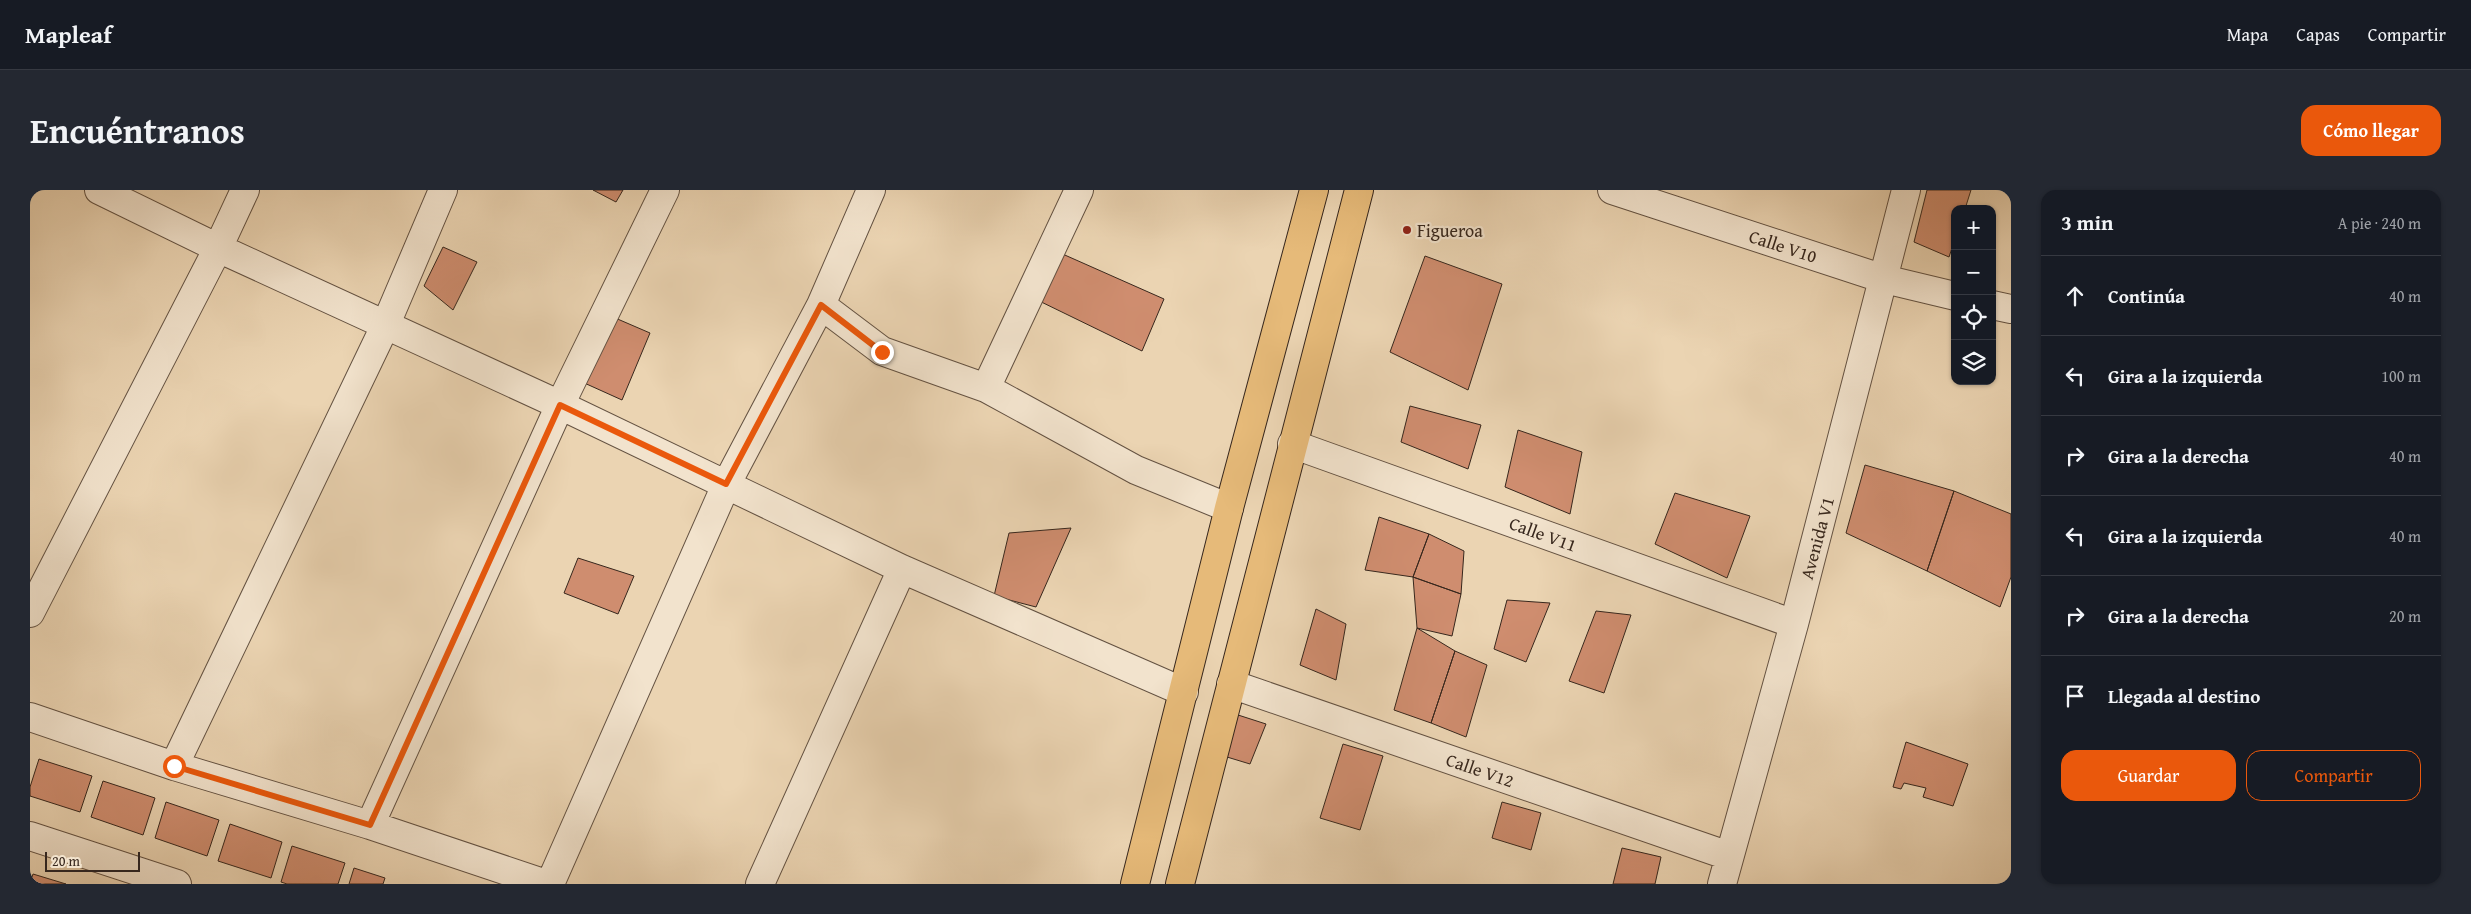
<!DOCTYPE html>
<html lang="es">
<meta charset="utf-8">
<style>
body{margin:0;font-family:"Gentium Book Plus",serif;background:#242831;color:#f1f3f6}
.controls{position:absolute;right:15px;top:15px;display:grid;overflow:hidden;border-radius:10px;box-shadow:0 1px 4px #0004}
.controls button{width:45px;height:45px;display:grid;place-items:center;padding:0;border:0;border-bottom:1px solid #363941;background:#171b24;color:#f1f3f6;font:25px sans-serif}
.scale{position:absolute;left:15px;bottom:12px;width:95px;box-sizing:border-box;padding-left:5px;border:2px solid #37271d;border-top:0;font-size:14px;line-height:18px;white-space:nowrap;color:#37271d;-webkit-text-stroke:4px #f2e3cd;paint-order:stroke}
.stop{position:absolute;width:15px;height:15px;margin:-11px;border:4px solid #ea580c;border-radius:50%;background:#fff}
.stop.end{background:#ea580c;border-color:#fff;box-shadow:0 1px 5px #0008}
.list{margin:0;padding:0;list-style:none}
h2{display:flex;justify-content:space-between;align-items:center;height:65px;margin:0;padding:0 20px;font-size:21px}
h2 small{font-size:16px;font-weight:400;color:#9ea1a6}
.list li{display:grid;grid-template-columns:32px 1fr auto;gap:15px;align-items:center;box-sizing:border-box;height:80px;padding:0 20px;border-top:1px solid #363941}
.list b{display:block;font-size:19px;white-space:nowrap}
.list em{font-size:16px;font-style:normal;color:#9ea1a6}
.actions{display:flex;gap:10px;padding:15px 20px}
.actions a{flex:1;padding:11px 0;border:1px solid #ea580c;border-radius:15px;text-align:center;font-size:18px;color:#ea580c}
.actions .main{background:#ea580c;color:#fff}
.icon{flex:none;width:28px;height:28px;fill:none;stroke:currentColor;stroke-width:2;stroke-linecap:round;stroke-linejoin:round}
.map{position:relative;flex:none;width:1981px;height:694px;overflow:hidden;border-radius:15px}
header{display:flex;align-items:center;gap:30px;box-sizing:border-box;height:70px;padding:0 25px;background:#171b24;border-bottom:1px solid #363941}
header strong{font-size:24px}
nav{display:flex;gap:28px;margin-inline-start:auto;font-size:18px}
.intro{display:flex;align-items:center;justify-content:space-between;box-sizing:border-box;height:120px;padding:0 30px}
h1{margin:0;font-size:35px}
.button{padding:12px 22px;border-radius:15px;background:#ea580c;color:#fff;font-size:18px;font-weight:700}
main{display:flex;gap:30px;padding:0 30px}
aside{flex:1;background:#171b24;border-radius:15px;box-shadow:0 1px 4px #0004}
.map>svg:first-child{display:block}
.building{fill:#cf8d6f;stroke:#37271d}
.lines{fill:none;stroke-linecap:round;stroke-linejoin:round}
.minor-casing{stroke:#645242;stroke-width:30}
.major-casing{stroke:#37271d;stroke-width:30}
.minor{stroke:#f2e3cd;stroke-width:28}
.major{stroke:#e6ba79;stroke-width:28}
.route{stroke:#ea580c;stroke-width:6}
.poi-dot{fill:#8f2418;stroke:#f2e3cd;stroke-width:2}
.labels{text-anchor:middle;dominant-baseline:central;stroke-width:4.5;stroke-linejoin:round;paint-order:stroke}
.poi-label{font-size:18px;fill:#37271d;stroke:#f2e3cd;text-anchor:start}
.street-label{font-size:18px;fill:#37271d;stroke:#f2e3cd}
</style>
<header>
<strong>Mapleaf</strong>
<nav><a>Mapa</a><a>Capas</a><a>Compartir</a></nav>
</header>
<div class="intro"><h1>Encuéntranos</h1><a class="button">Cómo llegar</a></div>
<main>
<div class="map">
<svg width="1981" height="694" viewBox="0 0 1981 694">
<rect width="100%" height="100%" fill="#ebd4b2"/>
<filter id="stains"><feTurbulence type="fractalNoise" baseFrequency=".004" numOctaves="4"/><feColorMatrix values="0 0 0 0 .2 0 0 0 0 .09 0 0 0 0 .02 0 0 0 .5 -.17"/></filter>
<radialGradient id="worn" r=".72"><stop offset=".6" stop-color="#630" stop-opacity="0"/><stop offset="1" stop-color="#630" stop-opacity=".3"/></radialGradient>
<path class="building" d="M 563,0 L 593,0 L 586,12 Z
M 1897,0 L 1941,0 L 1935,19 L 1925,19 L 1925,49 L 1919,67 L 1884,52 Z
M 413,57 L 447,72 L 423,120 L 394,96 Z
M 1019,58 L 1134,109 L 1112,161 L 999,106 Z
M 1395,66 L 1472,94 L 1438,200 L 1360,162 Z
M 569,121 L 620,143 L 592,210 L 541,187 Z
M 1380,216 L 1451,235 L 1438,279 L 1371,252 Z
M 1488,240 L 1552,262 L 1540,324 L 1475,297 Z
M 1835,275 L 1924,301 L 1897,381 L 1816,343 Z
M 1924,301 L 1981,324 L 1981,387 L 1970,417 L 1897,381 Z
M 1645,303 L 1720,326 L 1697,388 L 1625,354 Z
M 1349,327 L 1399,344 L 1383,387 L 1335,380 Z
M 1041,338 L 1006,417 L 964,406 L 979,343 Z
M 1399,344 L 1434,361 L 1431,404 L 1383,387 Z
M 548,368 L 604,386 L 588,424 L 534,403 Z
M 1383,387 L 1431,404 L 1422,446 L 1387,438 Z
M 1477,410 L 1520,413 L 1496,472 L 1464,459 Z
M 1286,419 L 1316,434 L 1306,490 L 1270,475 Z
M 1566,421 L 1601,425 L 1574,503 L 1539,491 Z
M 1387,438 L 1425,461 L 1401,533 L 1364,520 Z
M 1425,461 L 1457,475 L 1436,547 L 1401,533 Z
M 1205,524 L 1236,534 L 1220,574 L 1197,567 Z
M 1876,552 L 1938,574 L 1923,616 L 1893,607 L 1896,598 L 1874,593 L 1871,599 L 1863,597 Z
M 1313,554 L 1353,566 L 1330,640 L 1290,628 Z
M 9,569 L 62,586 L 50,622 L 0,606 L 0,597 Z
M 73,591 L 125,608 L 113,645 L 61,627 Z
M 136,612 L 189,630 L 177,666 L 125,648 Z
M 1472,612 L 1511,623 L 1501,660 L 1462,648 Z
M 200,634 L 252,652 L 241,688 L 188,671 Z
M 262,656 L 315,673 L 308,694 L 257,694 L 251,692 Z
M 1592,658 L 1631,667 L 1625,694 L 1583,694 Z
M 324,678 L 355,688 L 353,694 L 319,694 Z
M 3,684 L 36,694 L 0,694 Z"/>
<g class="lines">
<defs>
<path id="minor" d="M 69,0 L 188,58 L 530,215 L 872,379 L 1154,502
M 1582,0 L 1854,89 L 1925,106
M 791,115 L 852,161 L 956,198 L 1106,280 L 1199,318
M 1962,115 L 1981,119
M 956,198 L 1049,0
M 1262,254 L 1764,434
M 0,423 L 188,58 L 215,0
M 1201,494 L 1699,666
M 0,527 L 144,576 L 340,635 L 516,694
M 144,576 L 356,134 L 413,0
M 340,635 L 530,215 L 635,0
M 0,646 L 147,694
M 520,694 L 696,295 L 791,115 L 841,0
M 730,694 L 872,379
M 1692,694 L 1764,434 L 1876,0"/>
<path id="major" d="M 1105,694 L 1199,318 L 1284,0
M 1150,694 L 1329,0"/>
</defs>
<use href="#minor" class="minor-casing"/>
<use href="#major" class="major-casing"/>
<use href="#minor" class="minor"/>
<use href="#major" class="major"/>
</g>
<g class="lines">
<path class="route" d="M 144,576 L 340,635 L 530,215 L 696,294 L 791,115 L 852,162"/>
</g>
<circle class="poi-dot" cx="1377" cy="40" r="5"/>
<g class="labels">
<g class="poi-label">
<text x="1387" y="40">Figueroa</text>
</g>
<g class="street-label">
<text transform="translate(1753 56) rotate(18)">Calle V10</text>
<text transform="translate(1513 344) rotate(20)">Calle V11</text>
<text transform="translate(1787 348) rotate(-75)">Avenida V1</text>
<text transform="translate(1450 580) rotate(19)">Calle V12</text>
</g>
</g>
<rect width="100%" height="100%" filter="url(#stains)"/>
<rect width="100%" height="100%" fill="url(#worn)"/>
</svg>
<div class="controls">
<button>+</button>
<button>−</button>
<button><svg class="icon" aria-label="locate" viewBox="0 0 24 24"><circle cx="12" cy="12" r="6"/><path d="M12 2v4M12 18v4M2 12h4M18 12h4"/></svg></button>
<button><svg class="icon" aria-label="layers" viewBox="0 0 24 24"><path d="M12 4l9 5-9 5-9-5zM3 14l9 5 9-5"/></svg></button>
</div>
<div class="scale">20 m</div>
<div class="stop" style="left:144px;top:576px"></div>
<div class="stop end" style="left:852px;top:162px"></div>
</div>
<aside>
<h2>3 min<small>A pie · 240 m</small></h2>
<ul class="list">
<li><svg class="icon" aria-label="ahead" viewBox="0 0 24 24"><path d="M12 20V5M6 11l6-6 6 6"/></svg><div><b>Continúa</b></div><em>40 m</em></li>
<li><svg class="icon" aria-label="left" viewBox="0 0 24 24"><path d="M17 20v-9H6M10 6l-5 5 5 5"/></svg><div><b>Gira a la izquierda</b></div><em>100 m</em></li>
<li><svg class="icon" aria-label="right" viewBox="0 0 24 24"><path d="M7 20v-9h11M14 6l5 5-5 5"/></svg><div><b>Gira a la derecha</b></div><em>40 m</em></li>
<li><svg class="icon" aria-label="left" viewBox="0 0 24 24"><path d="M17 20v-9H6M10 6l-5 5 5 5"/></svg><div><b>Gira a la izquierda</b></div><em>40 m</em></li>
<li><svg class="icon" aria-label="right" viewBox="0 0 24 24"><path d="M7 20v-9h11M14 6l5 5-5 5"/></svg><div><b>Gira a la derecha</b></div><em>20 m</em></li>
<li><svg class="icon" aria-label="arrive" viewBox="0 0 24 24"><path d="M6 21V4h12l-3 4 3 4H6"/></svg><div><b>Llegada al destino</b></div></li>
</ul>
<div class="actions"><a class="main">Guardar</a><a>Compartir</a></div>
</aside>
</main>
